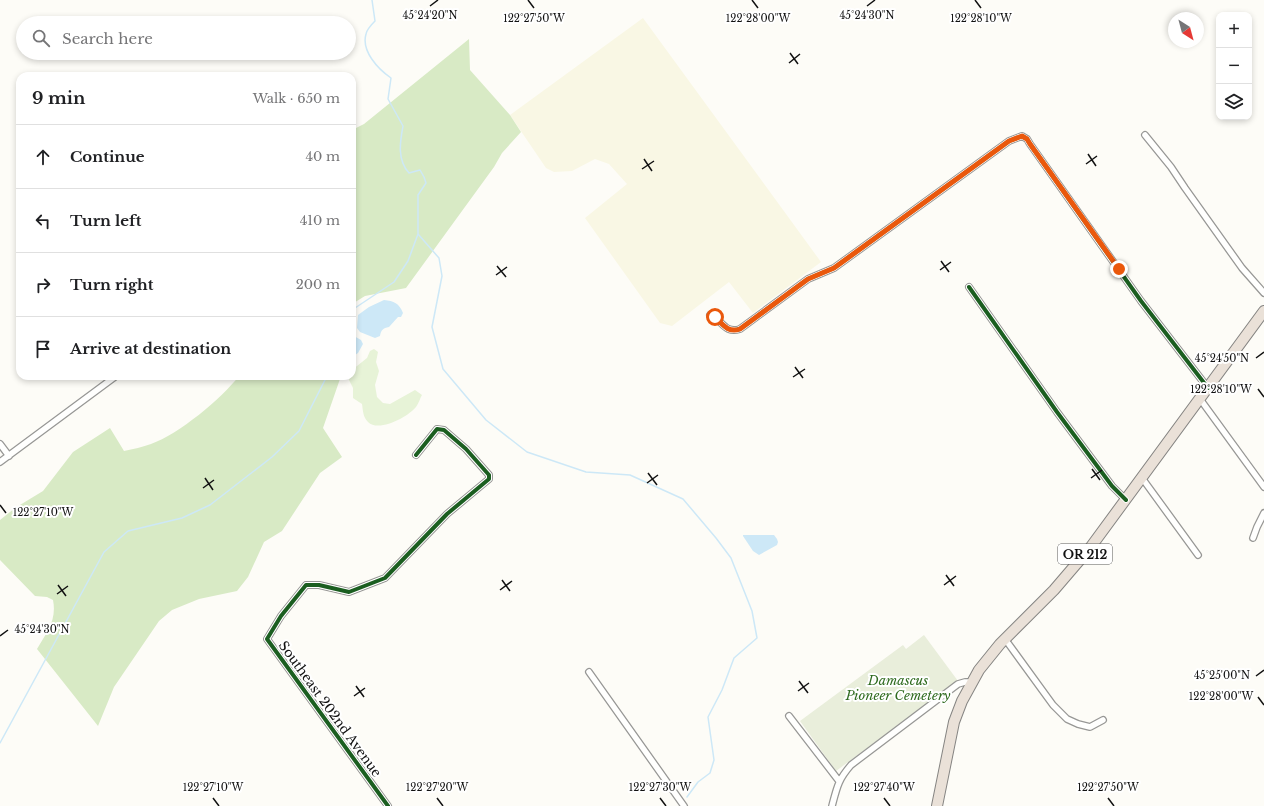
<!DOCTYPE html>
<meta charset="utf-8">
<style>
body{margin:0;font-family:"Libre Baskerville",serif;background:#f2f2f2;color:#202124}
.controls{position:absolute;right:12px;top:12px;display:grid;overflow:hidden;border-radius:8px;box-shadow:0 2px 6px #0003}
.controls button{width:36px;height:36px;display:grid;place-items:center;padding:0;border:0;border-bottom:1px solid #e0e0e0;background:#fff;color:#202124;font:20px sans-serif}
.compass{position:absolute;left:1168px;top:12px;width:36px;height:36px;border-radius:50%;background:#fff;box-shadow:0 2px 6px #0003;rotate:144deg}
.stop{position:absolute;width:12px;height:12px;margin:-9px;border:3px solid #ea580c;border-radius:50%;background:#fff}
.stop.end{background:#ea580c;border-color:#fff;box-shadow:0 1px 4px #0008}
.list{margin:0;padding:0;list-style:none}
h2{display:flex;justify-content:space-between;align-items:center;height:52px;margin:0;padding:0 16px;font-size:17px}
h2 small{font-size:13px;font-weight:400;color:#757577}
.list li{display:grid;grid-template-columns:26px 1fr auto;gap:12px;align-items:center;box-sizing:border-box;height:64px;padding:0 16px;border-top:1px solid #e0e0e0}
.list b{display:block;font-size:15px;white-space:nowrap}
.list em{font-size:13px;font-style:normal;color:#757577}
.icon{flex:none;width:22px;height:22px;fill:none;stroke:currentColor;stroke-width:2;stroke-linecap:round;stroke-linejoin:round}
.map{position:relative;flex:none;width:1264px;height:806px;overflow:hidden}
.search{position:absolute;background:#fff;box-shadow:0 2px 6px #0003;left:16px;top:16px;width:340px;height:44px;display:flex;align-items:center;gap:10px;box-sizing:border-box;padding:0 14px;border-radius:22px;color:#757577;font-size:15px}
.panel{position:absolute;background:#fff;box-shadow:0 2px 6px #0003;left:16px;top:72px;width:340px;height:308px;border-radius:12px}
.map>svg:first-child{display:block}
.farmland{fill:#f9f7e4}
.green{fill:#e7f3d7}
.forest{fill:#d8eac5}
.cemetery{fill:#e9eedb}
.water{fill:#cde8f7}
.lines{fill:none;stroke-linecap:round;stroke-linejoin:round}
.stream{stroke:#cde8f7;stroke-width:1.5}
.street-casing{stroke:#979795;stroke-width:8}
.highway-casing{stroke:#858482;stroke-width:12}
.street{stroke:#fffffe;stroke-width:5.5}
.highway{stroke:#eae1d8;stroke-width:10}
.cycleway-casing{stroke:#fff;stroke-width:6}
.cycleway{stroke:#1b5e20;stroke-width:4}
.route{stroke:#ea580c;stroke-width:5}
.ticks{fill:none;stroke:#111;stroke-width:1.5}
.labels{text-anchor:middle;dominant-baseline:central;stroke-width:4;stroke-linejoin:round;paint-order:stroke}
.shield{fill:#fff;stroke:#585858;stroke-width:1}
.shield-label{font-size:12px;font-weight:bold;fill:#111}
.park-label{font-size:13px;font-style:italic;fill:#2f6b1f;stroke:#fff}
.street-label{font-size:13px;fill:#111;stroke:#fff}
.ticks-label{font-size:10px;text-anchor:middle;fill:#111;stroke:#fff;stroke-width:4;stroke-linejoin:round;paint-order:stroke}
</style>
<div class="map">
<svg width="1264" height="806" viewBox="0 0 1264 806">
<rect width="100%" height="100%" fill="#fdfcf7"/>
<path class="farmland" d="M 643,18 L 821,262 L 753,313 L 729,282 L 672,326 L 660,323 L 585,218 L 627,184 L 609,164 L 595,159 L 572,171 L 554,172 L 546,168 L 510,115 Z"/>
<path class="green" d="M 374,349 L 378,352 L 376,362 L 379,371 L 375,385 L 377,397 L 383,403 L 390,404 L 415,390 L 422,395 C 420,398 419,403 416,407 C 409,416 379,433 368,422 C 363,417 363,411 362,404 L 353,398 L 353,388 L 349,380 L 350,376 L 352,376 L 352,370 L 367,358 L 370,351 Z"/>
<path class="forest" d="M 469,39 L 470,70 L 510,115 L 521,132 L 502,153 L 494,167 L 406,288 L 365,296 L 352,304 L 352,130 L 364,124 Z
M 239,376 L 341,376 L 323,428 L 342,457 L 320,473 L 282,531 L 264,542 L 248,577 L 237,591 L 199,599 L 172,610 L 159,621 L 114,687 L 98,726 L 37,649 C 47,632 57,620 53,600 L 47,597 L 35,596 L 0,560 L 0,520 L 15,508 L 43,491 L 73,452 L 110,428 L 124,451 C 133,449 143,447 151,444 C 179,434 221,399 239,376 Z"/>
<path class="cemetery" d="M 924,635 L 958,681 L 836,771 L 800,721 L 903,645 L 906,649 Z"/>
<path class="water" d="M 384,300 C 394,301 399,303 403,313 L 401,317 L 398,317 L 389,327 C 383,328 381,330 380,336 L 375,338 L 360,332 L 357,328 L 358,315 L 369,307 Z
M 352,336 L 354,336 L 361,340 L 363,344 L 358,353 L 352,357 Z
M 743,535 L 774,535 L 777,539 L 778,542 L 777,545 L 759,555 L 753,551 L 743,536 Z"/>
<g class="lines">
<path class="stream" d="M 418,234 L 439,258 L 442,276 L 432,327 L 443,369 L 486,420 L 527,452 L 586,472 L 630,475 L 683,499 L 716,538 L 731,558 L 752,611 L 757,638 L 734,658 L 722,690 L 708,717 L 714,760 L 710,773 L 698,782 L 687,797
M 352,310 L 394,282 L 408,261 L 418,234 L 418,195 L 426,183 L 424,177 L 420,170 L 409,173 C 397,160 400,142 403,126 L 388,99 L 391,78 C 378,69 361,51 366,34 C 367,29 372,24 375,21 L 372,0
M 0,743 L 104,552 L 128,531 L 182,518 L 210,505 L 272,457 L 299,431 L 327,376"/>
<defs>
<path id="street" d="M 1145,135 L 1171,167 L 1185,188 L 1242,268 L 1264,293
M 969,287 L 1057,412 L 1112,486 L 1126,500
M 710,315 C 723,320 724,334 740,329 L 808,279 L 834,268 L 1009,141 L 1022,136 L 1027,139 L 1030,144 L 1141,301 L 1208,388
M 1200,399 L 1264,487
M 0,444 L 9,456
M 0,462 L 116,376
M 1142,478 L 1198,555
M 1253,538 L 1257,527 L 1264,513
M 1005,639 L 1053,705 L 1067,719 L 1078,724 L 1090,727 L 1103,720
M 589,672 L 684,806
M 789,716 L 839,781
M 388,806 L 267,639 L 281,616 L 306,585 L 319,585 L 349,592 L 385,578 L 447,514 L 489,479 L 489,475 L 466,449 L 444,430 L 437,429 L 416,455
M 832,806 C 837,787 838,780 851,765 L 958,684 L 965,682 L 971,682"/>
<path id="highway" d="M 937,806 L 954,722 L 962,701 L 979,670 L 1000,644 L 1054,590 L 1090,548 L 1264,311"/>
</defs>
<use href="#street" class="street-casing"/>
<use href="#highway" class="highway-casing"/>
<use href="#street" class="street"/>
<use href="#highway" class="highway"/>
<defs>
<path id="cycleway" d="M 969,287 L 1057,412 L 1112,486 L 1126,500
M 710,315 C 723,320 724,334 740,329 L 808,279 L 834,268 L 1009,141 L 1022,136 L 1027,139 L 1030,144 L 1141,301 L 1208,388
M 388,806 L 267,639 L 281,616 L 306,585 L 319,585 L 349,592 L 385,578 L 447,514 L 489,479 L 489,475 L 466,449 L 444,430 L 437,429 L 416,455"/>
</defs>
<use href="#cycleway" class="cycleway-casing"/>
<use href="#cycleway" class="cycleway"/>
</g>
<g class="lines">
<path class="route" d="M 715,317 C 723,325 728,333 740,329 L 808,279 L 834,268 L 1009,141 L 1022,136 L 1027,139 L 1030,144 L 1119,269"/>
</g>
<path class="ticks" d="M 528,0 L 534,8M 752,0 L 758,8M 975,0 L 981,8M 430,6 L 438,0M 867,6 L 875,0M 790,53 L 798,64M 789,63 L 800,54M 1088,154 L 1096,166M 644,159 L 652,171M 1086,164 L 1097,156M 642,169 L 654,161M 941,261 L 949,272M 497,266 L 506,277M 940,270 L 951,262M 496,275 L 507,267M 1256,358 L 1264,352M 795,367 L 803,378M 793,377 L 805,369M 1258,389 L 1264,397M 1092,469 L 1100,480M 648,473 L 657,485M 205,478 L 213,490M 1091,478 L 1102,470M 647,483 L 658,475M 203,488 L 214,480M 0,505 L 6,513M 946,575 L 954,586M 502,580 L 510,591M 58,585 L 66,596M 944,585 L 956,576M 500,590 L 512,581M 57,594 L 68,586M 0,636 L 8,630M 1256,676 L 1264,670M 799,681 L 808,693M 356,686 L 364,697M 798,691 L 809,683M 354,696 L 365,688M 1258,697 L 1264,705M 213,798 L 219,806M 437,798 L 443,806M 660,798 L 666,806M 884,798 L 890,806M 1108,798 L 1114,806"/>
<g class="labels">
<rect class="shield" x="1058" y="544" width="54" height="20" rx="3"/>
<g class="shield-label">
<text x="1085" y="554">OR 212</text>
</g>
<g class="park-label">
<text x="898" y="680">Damascus<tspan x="898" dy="15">Pioneer Cemetery</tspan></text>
</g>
<g class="street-label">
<text transform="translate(330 709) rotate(54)">Southeast 202nd Avenue</text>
</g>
</g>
<g class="ticks-label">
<text x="430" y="19">45°24'20"N</text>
<text x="867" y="19">45°24'30"N</text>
<text x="534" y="22">122°27'50"W</text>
<text x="758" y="22">122°28'00"W</text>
<text x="981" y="22">122°28'10"W</text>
<text x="1222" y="362">45°24'50"N</text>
<text x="1221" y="393">122°28'10"W</text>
<text x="43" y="516">122°27'10"W</text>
<text x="42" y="633">45°24'30"N</text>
<text x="1222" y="679">45°25'00"N</text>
<text x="1221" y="700">122°28'00"W</text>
<text x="213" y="791">122°27'10"W</text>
<text x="437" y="791">122°27'20"W</text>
<text x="660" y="791">122°27'30"W</text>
<text x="884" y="791">122°27'40"W</text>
<text x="1108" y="791">122°27'50"W</text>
</g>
</svg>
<div class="controls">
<button>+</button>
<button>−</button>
<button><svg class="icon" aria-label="layers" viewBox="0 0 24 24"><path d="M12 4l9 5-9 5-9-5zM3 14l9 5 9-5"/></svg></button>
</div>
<svg class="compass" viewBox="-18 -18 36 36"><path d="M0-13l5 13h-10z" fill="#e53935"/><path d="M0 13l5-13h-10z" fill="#757577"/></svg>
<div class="stop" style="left:715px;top:317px"></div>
<div class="stop end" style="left:1119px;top:269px"></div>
<div class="search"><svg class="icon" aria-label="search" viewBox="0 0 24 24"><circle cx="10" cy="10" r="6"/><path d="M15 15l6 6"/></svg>Search here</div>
<section class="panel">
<h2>9 min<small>Walk · 650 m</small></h2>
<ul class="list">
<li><svg class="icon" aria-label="ahead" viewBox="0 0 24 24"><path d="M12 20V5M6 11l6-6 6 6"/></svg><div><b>Continue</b></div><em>40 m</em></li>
<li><svg class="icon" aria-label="left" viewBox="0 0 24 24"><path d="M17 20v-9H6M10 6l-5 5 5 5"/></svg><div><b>Turn left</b></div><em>410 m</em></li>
<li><svg class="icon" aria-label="right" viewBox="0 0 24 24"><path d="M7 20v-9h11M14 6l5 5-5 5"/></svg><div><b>Turn right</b></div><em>200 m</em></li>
<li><svg class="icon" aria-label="arrive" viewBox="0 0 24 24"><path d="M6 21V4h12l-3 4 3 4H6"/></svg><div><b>Arrive at destination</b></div></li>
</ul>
</section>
</div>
